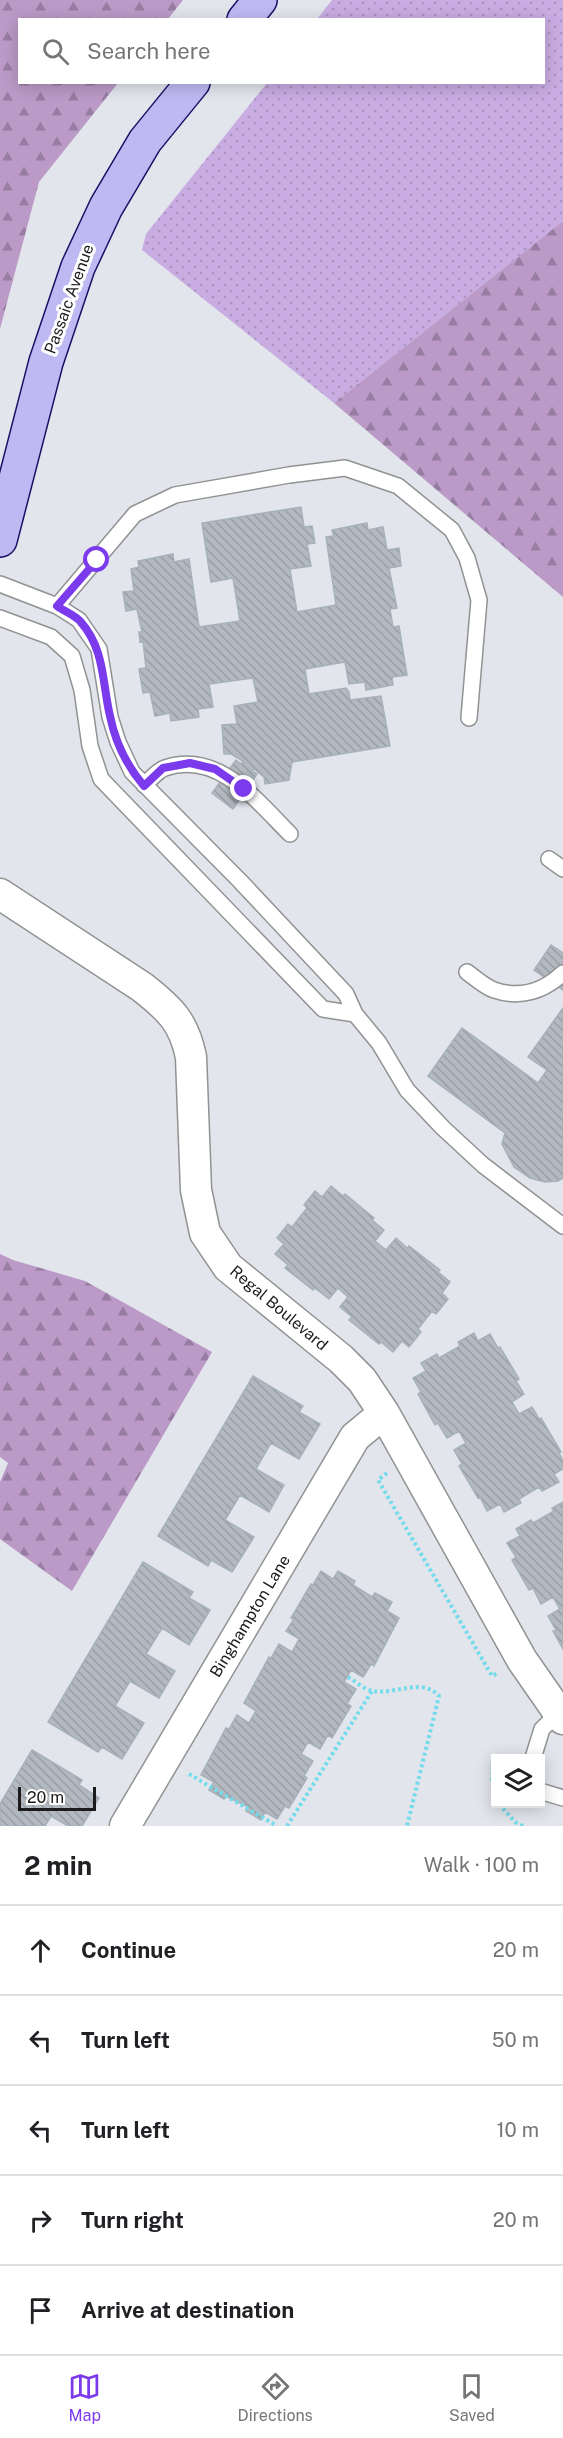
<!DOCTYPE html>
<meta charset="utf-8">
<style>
body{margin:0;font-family:"Public Sans",sans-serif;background:#f2f2f2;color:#202124}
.controls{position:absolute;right:18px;bottom:18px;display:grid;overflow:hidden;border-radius:0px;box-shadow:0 3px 15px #0003}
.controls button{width:54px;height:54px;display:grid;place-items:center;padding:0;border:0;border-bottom:2px solid #e0e0e0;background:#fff;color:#202124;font:30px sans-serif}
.scale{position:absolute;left:18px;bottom:15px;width:78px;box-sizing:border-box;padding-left:6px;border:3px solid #1b1b1b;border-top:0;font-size:16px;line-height:21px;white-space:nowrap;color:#1b1b1b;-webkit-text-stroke:4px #fff;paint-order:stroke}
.stop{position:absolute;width:18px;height:18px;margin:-14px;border:4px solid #7c3aed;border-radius:50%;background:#fff}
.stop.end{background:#7c3aed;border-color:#fff;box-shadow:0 2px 6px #0008}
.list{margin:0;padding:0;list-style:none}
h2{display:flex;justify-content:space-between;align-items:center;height:78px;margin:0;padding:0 24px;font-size:26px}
h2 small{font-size:20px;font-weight:400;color:#757577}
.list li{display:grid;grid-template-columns:39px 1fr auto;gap:18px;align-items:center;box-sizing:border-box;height:90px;padding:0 24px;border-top:2px solid #e0e0e0}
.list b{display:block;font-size:22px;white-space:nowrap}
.list em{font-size:20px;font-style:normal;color:#757577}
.icon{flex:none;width:33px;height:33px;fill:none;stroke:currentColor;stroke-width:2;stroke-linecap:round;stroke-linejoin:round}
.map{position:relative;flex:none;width:563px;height:1826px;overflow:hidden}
.search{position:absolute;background:#fff;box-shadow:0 3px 15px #0003;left:18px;right:18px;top:18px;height:66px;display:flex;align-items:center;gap:15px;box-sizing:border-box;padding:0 21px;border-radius:0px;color:#757577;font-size:22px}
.sheet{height:528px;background:#fff}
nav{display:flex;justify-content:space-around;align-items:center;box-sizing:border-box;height:84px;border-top:2px solid #e0e0e0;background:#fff;font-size:16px;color:#757577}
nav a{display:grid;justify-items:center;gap:3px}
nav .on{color:#7c3aed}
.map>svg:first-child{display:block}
.grass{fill:url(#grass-dots)}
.forest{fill:url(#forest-firs)}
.building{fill:url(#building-back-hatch);stroke:#a6b1bc;stroke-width:1.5}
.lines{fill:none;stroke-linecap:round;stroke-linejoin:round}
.lane-casing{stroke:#929292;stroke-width:18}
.street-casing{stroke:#929292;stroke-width:33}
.secondary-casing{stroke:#1b0f65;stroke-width:36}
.path{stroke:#73dbeb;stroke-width:4;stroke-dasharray:3 3;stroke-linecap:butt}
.lane{stroke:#fff;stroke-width:15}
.street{stroke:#fff;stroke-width:30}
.secondary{stroke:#beb9f2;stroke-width:33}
.route{stroke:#7c3aed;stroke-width:8}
.labels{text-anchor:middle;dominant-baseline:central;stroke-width:6;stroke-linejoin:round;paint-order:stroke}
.street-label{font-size:16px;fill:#1b1b1b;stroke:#fff}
</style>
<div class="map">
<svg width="563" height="1826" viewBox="0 0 563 1826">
<defs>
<pattern id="grass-dots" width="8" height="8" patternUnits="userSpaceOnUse" patternTransform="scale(1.5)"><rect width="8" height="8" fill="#c9ace2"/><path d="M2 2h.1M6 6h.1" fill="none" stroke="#ac93c1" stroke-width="1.8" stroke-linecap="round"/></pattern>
<pattern id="forest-firs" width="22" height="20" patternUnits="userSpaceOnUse" patternTransform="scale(1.5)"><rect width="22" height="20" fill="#bb9ac7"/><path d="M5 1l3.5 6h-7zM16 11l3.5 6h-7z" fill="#977da1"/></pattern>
<pattern id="building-back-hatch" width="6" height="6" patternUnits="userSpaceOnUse" patternTransform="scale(1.5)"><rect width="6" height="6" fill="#b2b9c0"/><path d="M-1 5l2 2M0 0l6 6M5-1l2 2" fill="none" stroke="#989ea4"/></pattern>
</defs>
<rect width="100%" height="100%" fill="#e2e5ec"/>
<path class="grass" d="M 332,0 L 563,0 L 563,221 L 334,403 L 142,250 L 146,234 L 267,83 L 544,82 L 544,20 L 317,19 Z"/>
<path class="forest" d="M 0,0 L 183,0 L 168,19 L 20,20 L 20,82 L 118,83 L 39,182 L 0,329 Z
M 563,221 L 563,597 L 334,403 Z
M 0,1254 L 13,1260 L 85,1281 L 212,1352 L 72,1591 L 0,1539 L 0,1482 L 8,1463 L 0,1457 Z"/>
<path class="building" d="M 301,507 L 304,527 L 312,526 L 315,543 L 307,544 L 311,566 L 290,569 L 297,612 L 336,605 L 326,537 L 334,536 L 332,530 L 367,523 L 368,530 L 383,527 L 387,550 L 399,548 L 401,566 L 389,568 L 397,608 L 390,609 L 393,627 L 399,626 L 407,675 L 392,677 L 393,685 L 366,690 L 365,682 L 349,684 L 345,662 L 305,669 L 309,694 L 346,688 L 349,692 L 350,700 L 381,696 L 390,746 L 292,762 L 289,780 L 265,784 L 264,777 L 254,769 L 252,771 L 257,774 L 233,809 L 212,793 L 236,760 L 241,764 L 243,761 L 231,754 L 224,754 L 222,725 L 237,724 L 234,706 L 258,702 L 253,678 L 209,684 L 213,707 L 198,709 L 199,717 L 171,721 L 170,713 L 155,716 L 150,692 L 143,693 L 139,669 L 146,668 L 143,641 L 140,642 L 139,632 L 142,632 L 137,609 L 126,611 L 123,592 L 134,591 L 131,569 L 139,567 L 138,561 L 173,554 L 174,562 L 189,559 L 199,627 L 240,621 L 233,578 L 211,582 L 202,523 Z
M 551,945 L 563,953 L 563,990 L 534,970 Z
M 563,1008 L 563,1178 L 558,1181 L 545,1182 L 530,1178 L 514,1167 L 502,1144 L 505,1133 L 428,1076 L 462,1028 L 538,1083 L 547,1070 L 528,1057 Z
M 331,1186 L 343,1196 L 345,1194 L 374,1218 L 372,1220 L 384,1230 L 375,1241 L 386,1250 L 396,1238 L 407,1248 L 409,1246 L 440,1270 L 438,1272 L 450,1282 L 442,1293 L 448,1299 L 436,1314 L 432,1311 L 418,1329 L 421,1332 L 409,1347 L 402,1341 L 393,1352 L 381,1342 L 379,1344 L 349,1320 L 352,1317 L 340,1307 L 348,1297 L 338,1288 L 329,1299 L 315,1288 L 313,1290 L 285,1268 L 288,1265 L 275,1254 L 284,1244 L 277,1238 L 288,1224 L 292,1227 L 307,1208 L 304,1205 L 315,1191 L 322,1197 Z
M 474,1333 L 478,1341 L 490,1334 L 498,1348 L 500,1347 L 519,1379 L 516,1381 L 524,1394 L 512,1402 L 519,1414 L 532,1407 L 539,1419 L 541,1418 L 561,1452 L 559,1453 L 563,1461 L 563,1469 L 554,1474 L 559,1482 L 542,1491 L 539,1487 L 519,1499 L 521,1503 L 504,1512 L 500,1504 L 487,1511 L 480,1497 L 478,1498 L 459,1466 L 462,1464 L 454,1450 L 466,1443 L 459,1431 L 447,1438 L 438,1423 L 435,1425 L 418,1394 L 421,1392 L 413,1378 L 426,1371 L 421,1363 L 437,1354 L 439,1358 L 460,1346 L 458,1342 Z
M 253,1376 L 303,1406 L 299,1412 L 320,1424 L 299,1459 L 271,1443 L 256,1469 L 284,1485 L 269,1512 L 240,1495 L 225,1520 L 254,1537 L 232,1572 L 211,1560 L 208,1566 L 158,1536 Z
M 563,1502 L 563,1649 L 553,1631 L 556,1630 L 548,1616 L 560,1609 L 553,1597 L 541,1604 L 533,1588 L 529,1590 L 512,1560 L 516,1557 L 507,1543 L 520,1536 L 516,1529 L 531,1520 L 533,1523 L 554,1511 L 552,1508 Z
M 143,1562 L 193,1592 L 189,1598 L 210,1610 L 189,1645 L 162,1628 L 146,1654 L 175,1671 L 159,1698 L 130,1681 L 115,1706 L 144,1723 L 122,1759 L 102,1747 L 98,1752 L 48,1722 Z
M 321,1571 L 333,1579 L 338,1571 L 355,1581 L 353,1585 L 372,1597 L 375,1593 L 392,1602 L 387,1611 L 399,1618 L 374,1666 L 371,1664 L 363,1677 L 351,1670 L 344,1682 L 356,1689 L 347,1704 L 351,1706 L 332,1738 L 328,1735 L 320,1749 L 308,1742 L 301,1754 L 313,1761 L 304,1776 L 307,1778 L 289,1808 L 285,1806 L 277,1819 L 265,1812 L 261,1820 L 246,1811 L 248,1807 L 226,1796 L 224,1799 L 209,1790 L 214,1782 L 201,1775 L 226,1728 L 229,1729 L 237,1715 L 249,1723 L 256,1711 L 244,1703 L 269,1657 L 271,1658 L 279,1644 L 292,1652 L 299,1639 L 286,1631 L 294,1619 L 291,1618 L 311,1584 L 313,1585 Z
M 32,1750 L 82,1780 L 79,1785 L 99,1798 L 82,1826 L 68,1826 L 51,1816 L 45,1826 L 0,1826 L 0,1804 Z"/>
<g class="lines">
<defs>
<path id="lane" d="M 0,584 L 57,606 L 79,620 L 99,649 L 110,717 L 118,742 L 132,772 L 240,881 L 346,994 L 355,1014 L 323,1009 L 101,779 L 90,746 L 82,690 L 72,656 L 51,637 L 0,618
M 57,606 L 135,514 L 175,495 L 289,475 L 345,468 L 398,486 L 452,530 L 467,558 L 479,600 L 469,718
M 144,785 C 150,780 158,770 165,768 C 218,750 257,801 290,834
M 549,859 L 563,869
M 467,972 C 475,978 485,987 494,990 C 520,999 544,991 563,973
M 355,1014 L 379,1043 L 407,1090 L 443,1128 L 483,1165 L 563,1226
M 533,1758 L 542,1729 L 558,1713
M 540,1791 L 563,1798"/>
<path id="street" d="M 0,894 L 142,987 C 170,1009 184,1022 191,1057 L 196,1190 L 205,1233 L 228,1267 L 341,1359 L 362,1380 L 384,1413 L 522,1660 L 563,1719
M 125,1826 L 355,1437 L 384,1413"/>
<path id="secondary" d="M 244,20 L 260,0
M 0,540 L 46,362 L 78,267 L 106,207 L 145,141 L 193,82"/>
</defs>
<use href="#lane" class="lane-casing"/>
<use href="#street" class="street-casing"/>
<use href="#secondary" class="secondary-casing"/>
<path class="path" d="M 387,1473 L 378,1480 L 492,1676 L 498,1673
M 348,1677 C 355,1681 365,1690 373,1691 C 395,1695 422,1677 439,1696 L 407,1826
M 189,1774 L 277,1826
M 496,1792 L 492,1781 L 493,1757 L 509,1758
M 499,1804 L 515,1822 L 523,1826
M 287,1826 L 372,1691"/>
<use href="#lane" class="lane"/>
<use href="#street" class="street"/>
<use href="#secondary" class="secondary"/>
</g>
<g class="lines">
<path class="route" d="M 97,560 L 57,606 C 64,611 74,615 80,621 C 105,649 102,682 110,716 C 115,741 127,766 144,786 L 163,768 L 190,763 L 215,769 L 244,789"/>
</g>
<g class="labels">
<g class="street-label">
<text transform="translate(69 299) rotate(-70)">Passaic Avenue</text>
<text transform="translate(279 1308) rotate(40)">Regal Boulevard</text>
<text transform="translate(250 1616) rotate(-59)">Binghampton Lane</text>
</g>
</g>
</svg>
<div class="controls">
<button><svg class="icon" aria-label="layers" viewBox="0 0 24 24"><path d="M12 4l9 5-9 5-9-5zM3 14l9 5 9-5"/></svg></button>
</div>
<div class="scale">20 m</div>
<div class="stop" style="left:97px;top:560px"></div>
<div class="stop end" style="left:244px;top:789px"></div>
<div class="search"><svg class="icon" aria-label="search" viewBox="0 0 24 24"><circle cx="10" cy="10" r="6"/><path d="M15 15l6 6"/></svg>Search here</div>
</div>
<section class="sheet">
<h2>2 min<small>Walk · 100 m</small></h2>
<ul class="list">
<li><svg class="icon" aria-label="ahead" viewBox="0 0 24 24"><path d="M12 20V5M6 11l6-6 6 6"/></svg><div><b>Continue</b></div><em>20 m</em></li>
<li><svg class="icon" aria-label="left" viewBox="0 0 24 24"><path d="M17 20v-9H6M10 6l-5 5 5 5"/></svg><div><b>Turn left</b></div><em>50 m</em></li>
<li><svg class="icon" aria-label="left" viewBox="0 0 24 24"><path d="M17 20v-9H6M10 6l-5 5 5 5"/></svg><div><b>Turn left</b></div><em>10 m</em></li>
<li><svg class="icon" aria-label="right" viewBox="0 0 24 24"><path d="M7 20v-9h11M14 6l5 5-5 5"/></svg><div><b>Turn right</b></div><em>20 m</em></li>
<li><svg class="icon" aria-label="arrive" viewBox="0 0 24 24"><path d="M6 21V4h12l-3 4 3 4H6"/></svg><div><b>Arrive at destination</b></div></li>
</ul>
</section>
<nav>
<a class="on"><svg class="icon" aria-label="map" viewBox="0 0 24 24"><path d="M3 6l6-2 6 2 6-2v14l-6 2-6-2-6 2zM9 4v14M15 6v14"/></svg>Map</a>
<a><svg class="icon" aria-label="directions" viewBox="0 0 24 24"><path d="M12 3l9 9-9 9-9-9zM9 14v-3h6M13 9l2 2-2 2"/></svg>Directions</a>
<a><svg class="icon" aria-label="saved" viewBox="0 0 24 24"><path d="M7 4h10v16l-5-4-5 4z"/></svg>Saved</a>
</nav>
